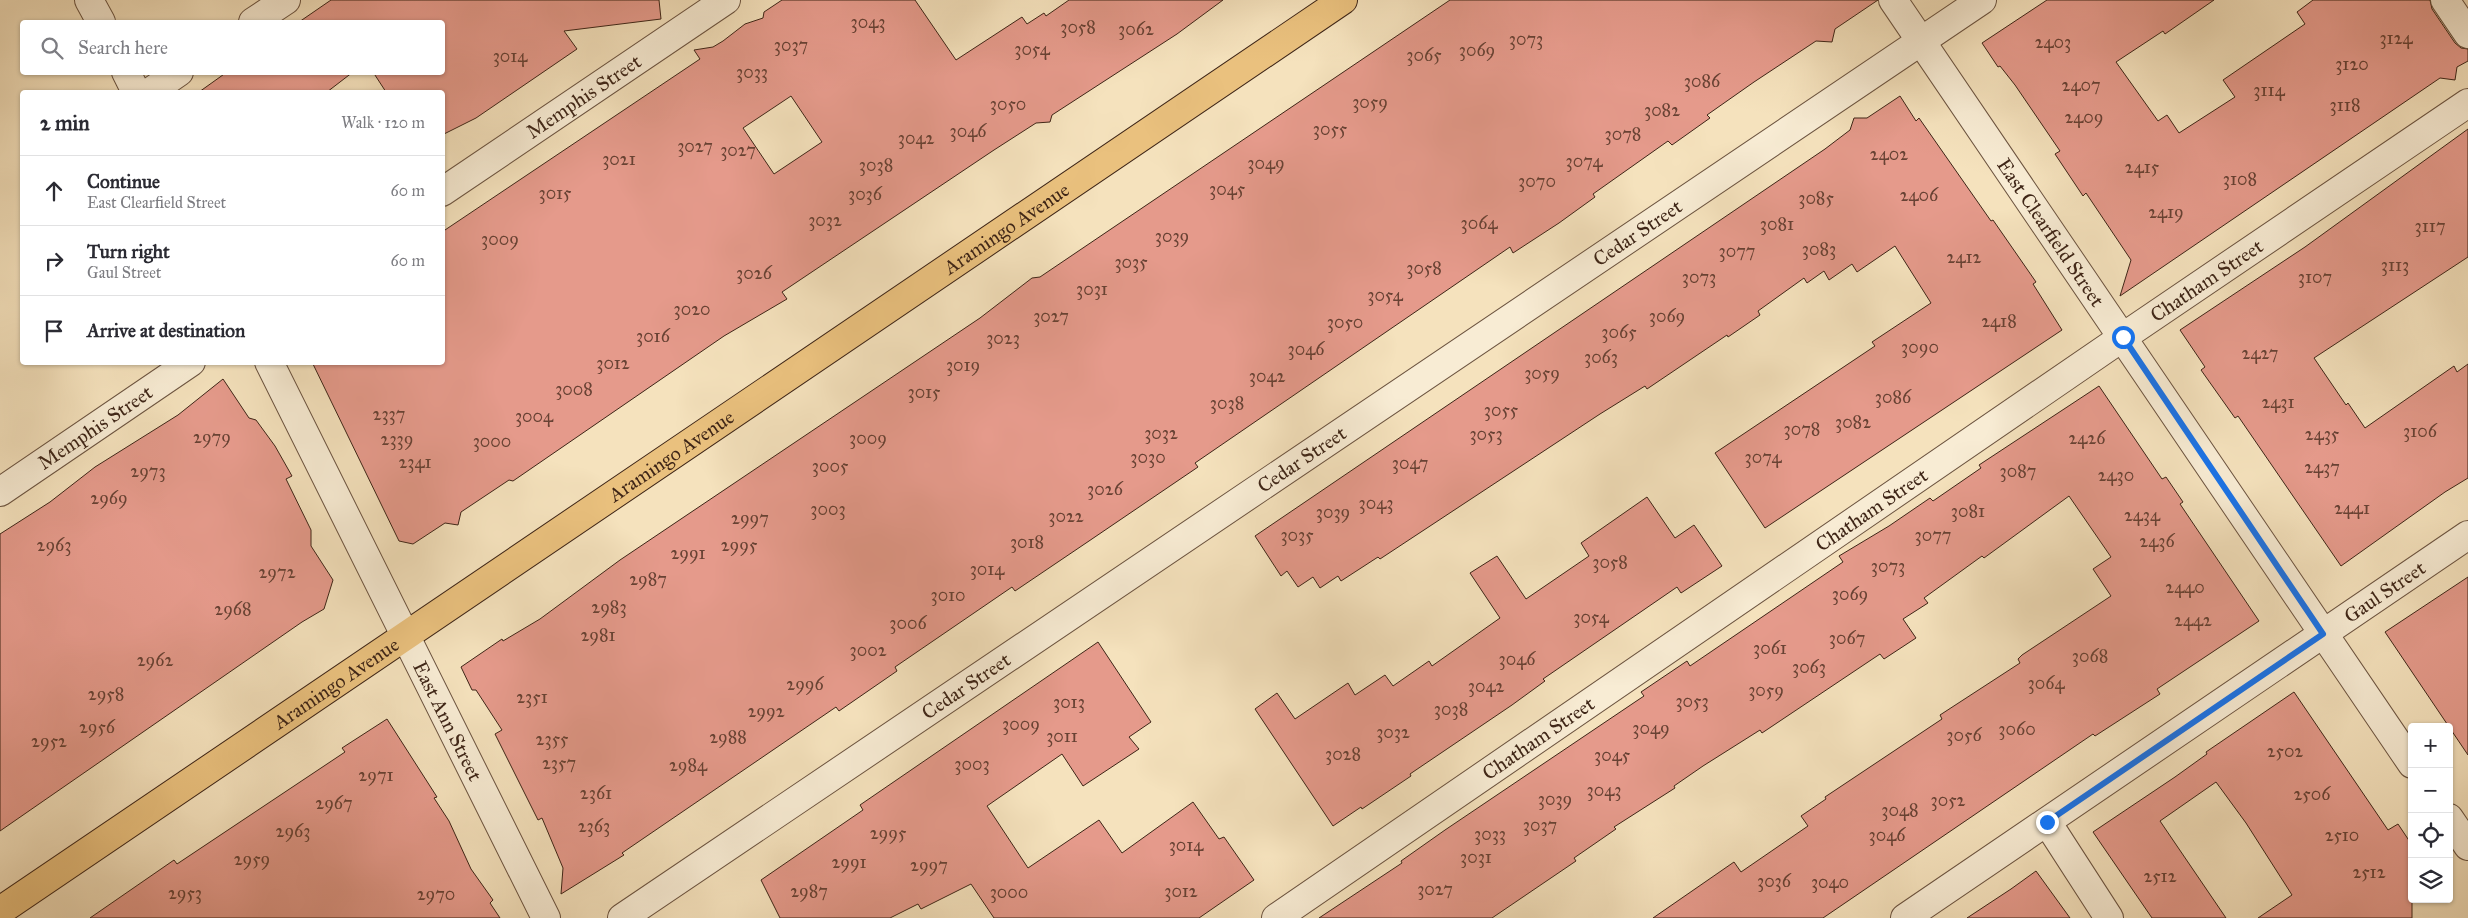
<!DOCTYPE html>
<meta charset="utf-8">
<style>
body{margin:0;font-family:"IM FELL Great Primer",serif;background:#f2f2f3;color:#2b2b33}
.controls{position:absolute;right:15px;bottom:15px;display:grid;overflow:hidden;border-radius:5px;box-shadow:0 1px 4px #0004}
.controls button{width:45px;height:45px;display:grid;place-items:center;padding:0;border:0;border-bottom:1px solid #e1e1e2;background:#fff;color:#2b2b33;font:25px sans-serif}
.stop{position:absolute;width:15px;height:15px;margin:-11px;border:4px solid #1a73e8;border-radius:50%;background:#fff}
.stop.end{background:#1a73e8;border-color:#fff;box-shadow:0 1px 5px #0008}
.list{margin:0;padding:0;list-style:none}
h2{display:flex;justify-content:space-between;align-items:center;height:65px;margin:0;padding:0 20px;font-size:21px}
h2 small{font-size:16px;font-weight:400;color:#7c7c81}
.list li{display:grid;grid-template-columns:32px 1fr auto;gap:15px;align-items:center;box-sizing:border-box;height:70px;padding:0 20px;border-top:1px solid #e1e1e2}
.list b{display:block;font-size:19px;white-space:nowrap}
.list p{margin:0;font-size:16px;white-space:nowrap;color:#7c7c81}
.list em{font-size:16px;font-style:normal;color:#7c7c81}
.icon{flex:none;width:28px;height:28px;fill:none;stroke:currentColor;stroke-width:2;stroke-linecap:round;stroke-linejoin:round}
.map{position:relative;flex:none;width:2468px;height:918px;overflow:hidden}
.search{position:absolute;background:#fff;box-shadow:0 1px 4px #0004;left:20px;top:20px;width:425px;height:55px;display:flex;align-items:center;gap:12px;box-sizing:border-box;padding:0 18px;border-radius:5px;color:#7c7c81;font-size:19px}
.panel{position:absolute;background:#fff;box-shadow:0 1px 4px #0004;left:20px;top:90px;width:425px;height:275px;border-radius:5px}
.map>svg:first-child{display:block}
.building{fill:#e59a8b;stroke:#3e2517;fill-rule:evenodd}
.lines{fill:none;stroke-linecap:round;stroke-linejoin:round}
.street-casing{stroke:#6c5440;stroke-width:30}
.primary-casing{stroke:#3e2517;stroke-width:30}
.street{stroke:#f8ecd4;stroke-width:28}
.primary{stroke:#eac17e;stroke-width:28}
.route{stroke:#1a73e8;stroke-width:6}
.labels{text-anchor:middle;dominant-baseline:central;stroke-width:4;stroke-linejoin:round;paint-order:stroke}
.number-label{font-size:18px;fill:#684234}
.street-label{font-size:20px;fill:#3e2517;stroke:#f8ecd4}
</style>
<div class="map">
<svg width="2468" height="918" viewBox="0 0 2468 918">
<rect width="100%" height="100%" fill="#f5e2bd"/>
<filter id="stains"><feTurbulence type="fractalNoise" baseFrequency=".004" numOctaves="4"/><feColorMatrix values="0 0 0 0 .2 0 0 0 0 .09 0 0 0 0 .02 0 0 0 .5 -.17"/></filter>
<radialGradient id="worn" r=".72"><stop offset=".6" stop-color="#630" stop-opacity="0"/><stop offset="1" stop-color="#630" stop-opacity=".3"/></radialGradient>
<path class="building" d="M 331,0 L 659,0 L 661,19 L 564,31 L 577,49 L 476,118 L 442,135 L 442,92 L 386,92 L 373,72 L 442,72 L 442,22 L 299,22 Z
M 782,0 L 915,0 L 956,60 L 1022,17 L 1027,24 L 1044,13 L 1046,16 L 1069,0 L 1223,0 L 1177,34 L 1052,115 L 1050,122 L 1036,123 L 994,150 L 782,292 L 787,299 L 724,336 L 513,481 L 509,480 L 461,512 L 458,525 L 445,523 L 413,544 L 399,541 L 312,362 L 442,362 L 442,232 L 700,59 L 694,50 L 713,47 L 723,41 L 745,24 L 763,18 L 764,12 ZM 791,96 L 822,142 L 774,174 L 743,128 Z
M 1450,0 L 1878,0 L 1835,29 L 1832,42 L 1816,41 L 1754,82 L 1707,115 L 1710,118 L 1672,145 L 1668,141 L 1593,194 L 1595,197 L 1559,223 L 1513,253 L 1510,247 L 1195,463 L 1198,467 L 1089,541 L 1015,591 L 1012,587 L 895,667 L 897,671 L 839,711 L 836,707 L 622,853 L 624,855 L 561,894 L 563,868 L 542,818 L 538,820 L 495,734 L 502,730 L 476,690 L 472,690 L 461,667 L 502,639 L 503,641 L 540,619 L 620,560 L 980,318 L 1032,278 L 1040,277 Z
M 2047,0 L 2214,0 L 2165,34 L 2163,31 L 2116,62 L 2158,121 L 2167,115 L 2179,133 L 2235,97 L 2223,80 L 2305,24 L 2297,12 L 2313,0 L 2430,0 L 2432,9 L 2455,43 L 2461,48 L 2468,49 L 2468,61 L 2457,67 L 2455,80 L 2440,78 L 2120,296 L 2131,260 L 2086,193 L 2083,196 L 2055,154 L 2060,151 L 2015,85 L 2000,66 L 1998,67 L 1982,43 Z
M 227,72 L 353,72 L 327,92 L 199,92 Z
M 1900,96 L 1916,121 L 1919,118 L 1991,221 L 1993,220 L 2036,282 L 2033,284 L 2062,330 L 1765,528 L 1715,453 L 1875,346 L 1872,342 L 1931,303 L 1895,246 L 1857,272 L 1852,264 L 1829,280 L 1824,271 L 1807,283 L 1804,278 L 1758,311 L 1760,315 L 1728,337 L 1727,335 L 1647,389 L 1645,386 L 1600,414 L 1380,559 L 1378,557 L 1341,581 L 1338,576 L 1320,588 L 1313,577 L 1298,587 L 1287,571 L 1281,576 L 1255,536 L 1825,149 L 1850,130 L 1854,118 L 1867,118 Z
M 2468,129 L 2468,257 L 2314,358 L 2346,405 L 2348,403 L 2365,428 L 2454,366 L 2457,372 L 2468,364 L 2468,478 L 2445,492 L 2341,566 L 2238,416 L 2235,418 L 2201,370 L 2205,367 L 2180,330 L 2305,247 Z
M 223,379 L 249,418 L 256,420 L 275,446 L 292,476 L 286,479 L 311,530 L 311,546 L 333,580 L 324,609 L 302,622 L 0,831 L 0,534 L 50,502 L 95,467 L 178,415 Z
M 2099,386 L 2162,479 L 2166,477 L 2183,502 L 2180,504 L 2259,621 L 2157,689 L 2160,694 L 2095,736 L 2093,734 L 1823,918 L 1653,918 L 1734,862 L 1741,872 L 1808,826 L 1801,816 L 1826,799 L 1825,797 L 1942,719 L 1940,715 L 2020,663 L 2018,659 L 2022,655 L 2111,596 L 2093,569 L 2111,557 L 2069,496 L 1984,558 L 1982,556 L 1924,598 L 1928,603 L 1903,619 L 1916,638 L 1884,659 L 1880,654 L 1762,733 L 1760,730 L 1703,766 L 1674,786 L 1675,788 L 1614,827 L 1616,829 L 1574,858 L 1576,861 L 1492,918 L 1319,918 L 1402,863 L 1401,861 L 1445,830 L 1635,702 L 1644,696 L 1641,692 L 1687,661 L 1690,666 L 1843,562 L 1839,556 L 1889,526 L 1930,498 L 1933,501 L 1981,468 L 1979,465 Z
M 1647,497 L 1675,538 L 1694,525 L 1722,566 L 1681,593 L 1677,587 L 1543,679 L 1545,681 L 1512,705 L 1410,774 L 1411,776 L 1362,809 L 1361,807 L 1333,826 L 1255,709 L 1277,693 L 1295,719 L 1348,683 L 1355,695 L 1385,675 L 1393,686 L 1429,661 L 1432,666 L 1500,618 L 1470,573 L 1497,556 L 1526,599 L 1589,556 L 1581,543 Z
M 2468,577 L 2468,755 L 2385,632 Z
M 1098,642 L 1151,722 L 1129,737 L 1139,749 L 1083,786 L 1062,754 L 987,806 L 1028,868 L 1099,820 L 1122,853 L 1193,802 L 1219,839 L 1224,837 L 1254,880 L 1199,918 L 994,918 L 971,884 L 921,909 L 918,904 L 890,918 L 780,918 L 761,880 L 863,810 L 860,805 Z
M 2294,692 L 2388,830 L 2398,824 L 2412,845 L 2412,918 L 2258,918 L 2292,895 L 2246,823 L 2216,782 L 2160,821 L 2226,918 L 2152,918 L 2093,832 L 2175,777 L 2207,754 L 2206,752 Z
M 387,719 L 437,797 L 434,798 L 449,821 L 471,869 L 493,900 L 490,903 L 500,918 L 90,918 L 174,860 L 177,864 L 345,752 L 342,748 Z
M 2036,871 L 2070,918 L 1967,918 L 2011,889 Z"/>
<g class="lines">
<defs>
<g id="street">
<path d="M 89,0 L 101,22"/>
<path id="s1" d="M 1893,0 L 2412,764"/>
<path d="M 2445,0 L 2468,34"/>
<path d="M 253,22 L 286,0"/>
<path d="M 126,72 L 136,92"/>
<path d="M 150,92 L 179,72"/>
<path id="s2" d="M 442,192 L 726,0"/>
<path id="s3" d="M 269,362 L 546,918"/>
<path id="s4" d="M 0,492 L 191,362"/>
<path d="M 2449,818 L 2468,846"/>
<path d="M 2047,822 L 2109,918"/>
<path id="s5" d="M 622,918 L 1982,0"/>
<path id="s6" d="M 1276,918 L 2123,337 L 2468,103"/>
<path id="s7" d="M 1905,918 L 2468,535"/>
</g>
<g id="primary">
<path id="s8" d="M 0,911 L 1343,0"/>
</g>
</defs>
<use href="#street" class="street-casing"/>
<use href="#primary" class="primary-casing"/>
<use href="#street" class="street"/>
<use href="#primary" class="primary"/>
</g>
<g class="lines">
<path class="route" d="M 2047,822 L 2323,634 L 2123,337"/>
</g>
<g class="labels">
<g class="number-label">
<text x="868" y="22">3043</text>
<text x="1078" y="27">3058</text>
<text x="1136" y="29">3062</text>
<text x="2396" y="38">3124</text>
<text x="1526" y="39">3073</text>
<text x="2053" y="42">2403</text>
<text x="791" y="45">3037</text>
<text x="1032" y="49">3054</text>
<text x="1477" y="50">3069</text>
<text x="1424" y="55">3065</text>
<text x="510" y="56">3014</text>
<text x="2352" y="64">3120</text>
<text x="752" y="72">3033</text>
<text x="1702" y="81">3086</text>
<text x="2081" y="85">2407</text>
<text x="2269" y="90">3114</text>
<text x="1370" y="102">3059</text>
<text x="1008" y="104">3050</text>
<text x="2345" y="105">3118</text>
<text x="1662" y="110">3082</text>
<text x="2084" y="117">2409</text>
<text x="1330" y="129">3055</text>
<text x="968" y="131">3046</text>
<text x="1623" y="134">3078</text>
<text x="916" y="138">3042</text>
<text x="695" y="146">3027</text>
<text x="738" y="150">3027</text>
<text x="1889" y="154">2402</text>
<text x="619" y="159">3021</text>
<text x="1584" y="161">3074</text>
<text x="1266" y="163">3049</text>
<text x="876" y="165">3038</text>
<text x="2142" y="167">2415</text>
<text x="2240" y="179">3108</text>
<text x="1537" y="181">3070</text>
<text x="1227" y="189">3045</text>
<text x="555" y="193">3015</text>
<text x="865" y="194">3036</text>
<text x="1919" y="195">2406</text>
<text x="1816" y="198">3085</text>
<text x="2166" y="212">2419</text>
<text x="825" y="220">3032</text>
<text x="1479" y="223">3064</text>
<text x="1777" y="224">3081</text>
<text x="2430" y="226">3117</text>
<text x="1172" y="236">3039</text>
<text x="500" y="239">3009</text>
<text x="1819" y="249">3083</text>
<text x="1737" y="251">3077</text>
<text x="1964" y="257">2412</text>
<text x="1131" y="262">3035</text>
<text x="2395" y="265">3113</text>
<text x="1424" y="268">3058</text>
<text x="754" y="273">3026</text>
<text x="1699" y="277">3073</text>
<text x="2315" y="277">3107</text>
<text x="1092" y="289">3031</text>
<text x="1385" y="295">3054</text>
<text x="692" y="309">3020</text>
<text x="1051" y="316">3027</text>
<text x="1667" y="316">3069</text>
<text x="1999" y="321">2418</text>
<text x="1345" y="322">3050</text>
<text x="1619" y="332">3065</text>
<text x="653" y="336">3016</text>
<text x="1003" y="338">3023</text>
<text x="1920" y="347">3090</text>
<text x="1306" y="349">3046</text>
<text x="2260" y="353">2427</text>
<text x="1601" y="357">3063</text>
<text x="613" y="363">3012</text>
<text x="963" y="365">3019</text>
<text x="1542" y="373">3059</text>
<text x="1267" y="376">3042</text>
<text x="574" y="389">3008</text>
<text x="924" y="392">3015</text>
<text x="1893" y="397">3086</text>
<text x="2278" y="402">2431</text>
<text x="1227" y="403">3038</text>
<text x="1501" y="410">3055</text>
<text x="389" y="414">2337</text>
<text x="534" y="416">3004</text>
<text x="1853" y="422">3082</text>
<text x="1802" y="429">3078</text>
<text x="2420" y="431">3106</text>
<text x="1161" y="433">3032</text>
<text x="1486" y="434">3053</text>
<text x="2322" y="434">2435</text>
<text x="212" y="437">2979</text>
<text x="868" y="438">3009</text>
<text x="2087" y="438">2426</text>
<text x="397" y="439">2339</text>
<text x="492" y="441">3000</text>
<text x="1148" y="457">3030</text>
<text x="1763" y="457">3074</text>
<text x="415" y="462">2341</text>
<text x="1410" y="463">3047</text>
<text x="830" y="466">3005</text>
<text x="2322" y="467">2437</text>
<text x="148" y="471">2973</text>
<text x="2018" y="471">3087</text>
<text x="2116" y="475">2430</text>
<text x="1105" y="489">3026</text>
<text x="109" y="498">2969</text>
<text x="1376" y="503">3043</text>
<text x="2352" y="508">2441</text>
<text x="828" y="509">3003</text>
<text x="1968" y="511">3081</text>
<text x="1333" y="512">3039</text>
<text x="2142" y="515">2434</text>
<text x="1066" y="516">3022</text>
<text x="750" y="518">2997</text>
<text x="1297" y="535">3035</text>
<text x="1933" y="535">3077</text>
<text x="2157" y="541">2436</text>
<text x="1027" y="542">3018</text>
<text x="54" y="545">2963</text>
<text x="739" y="545">2995</text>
<text x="688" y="553">2991</text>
<text x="1610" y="562">3058</text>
<text x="1888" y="566">3073</text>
<text x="987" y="569">3014</text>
<text x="277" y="572">2972</text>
<text x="648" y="579">2987</text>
<text x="2185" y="587">2440</text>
<text x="1850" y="594">3069</text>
<text x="948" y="595">3010</text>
<text x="609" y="607">2983</text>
<text x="233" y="609">2968</text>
<text x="1591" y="617">3054</text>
<text x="2193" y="620">2442</text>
<text x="908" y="623">3006</text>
<text x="598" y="635">2981</text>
<text x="1847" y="638">3067</text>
<text x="1770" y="648">3061</text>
<text x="868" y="650">3002</text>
<text x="2090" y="656">3068</text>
<text x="1517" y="659">3046</text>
<text x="155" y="660">2962</text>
<text x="1809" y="667">3063</text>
<text x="2046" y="683">3064</text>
<text x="805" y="684">2996</text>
<text x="1486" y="686">3042</text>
<text x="1766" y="690">3059</text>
<text x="106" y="694">2958</text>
<text x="532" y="697">2351</text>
<text x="1692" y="701">3053</text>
<text x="1069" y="702">3013</text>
<text x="1451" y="709">3038</text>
<text x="766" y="711">2992</text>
<text x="1021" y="724">3009</text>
<text x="97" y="727">2956</text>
<text x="1651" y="728">3049</text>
<text x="2017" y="729">3060</text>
<text x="1393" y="732">3032</text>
<text x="1964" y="735">3056</text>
<text x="1062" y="736">3011</text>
<text x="728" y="737">2988</text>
<text x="552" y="739">2355</text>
<text x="49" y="741">2952</text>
<text x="2285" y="751">2502</text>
<text x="1343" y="754">3028</text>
<text x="1612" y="755">3045</text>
<text x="559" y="763">2357</text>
<text x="972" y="764">3003</text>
<text x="688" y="765">2984</text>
<text x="376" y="775">2971</text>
<text x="1604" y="790">3043</text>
<text x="596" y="793">2361</text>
<text x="2312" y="794">2506</text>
<text x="1555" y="799">3039</text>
<text x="1948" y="800">3052</text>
<text x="334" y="803">2967</text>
<text x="1900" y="810">3048</text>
<text x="1540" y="825">3037</text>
<text x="594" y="826">2363</text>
<text x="293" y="831">2963</text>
<text x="888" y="833">2995</text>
<text x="1490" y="834">3033</text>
<text x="1887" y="835">3046</text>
<text x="2342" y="835">2510</text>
<text x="1186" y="845">3014</text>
<text x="1476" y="857">3031</text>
<text x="252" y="859">2959</text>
<text x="849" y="862">2991</text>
<text x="929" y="865">2997</text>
<text x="2369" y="872">2512</text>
<text x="2160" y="876">2512</text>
<text x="1774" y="881">3036</text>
<text x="1830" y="882">3040</text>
<text x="1435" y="889">3027</text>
<text x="809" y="891">2987</text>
<text x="1181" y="891">3012</text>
<text x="1009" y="892">3000</text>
<text x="185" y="893">2953</text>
<text x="436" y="894">2970</text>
</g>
<g class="street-label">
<text stroke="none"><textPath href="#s2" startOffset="171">Memphis Street</textPath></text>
<text stroke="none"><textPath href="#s8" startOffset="1216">Aramingo Avenue</textPath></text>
<text stroke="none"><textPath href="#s5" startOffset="1225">Cedar Street</textPath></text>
<text stroke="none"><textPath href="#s1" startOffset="281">East Clearfield Street</textPath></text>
<text stroke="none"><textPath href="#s6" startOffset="1128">Chatham Street</textPath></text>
<text stroke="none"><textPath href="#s4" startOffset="115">Memphis Street</textPath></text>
<text stroke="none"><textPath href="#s8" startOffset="811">Aramingo Avenue</textPath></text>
<text stroke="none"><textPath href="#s5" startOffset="820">Cedar Street</textPath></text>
<text stroke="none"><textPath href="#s6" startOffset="722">Chatham Street</textPath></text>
<text stroke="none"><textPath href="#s7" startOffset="580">Gaul Street</textPath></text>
<text stroke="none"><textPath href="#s8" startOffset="406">Aramingo Avenue</textPath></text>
<text stroke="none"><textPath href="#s5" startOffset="415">Cedar Street</textPath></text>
<text stroke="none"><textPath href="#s3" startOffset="401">East Ann Street</textPath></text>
<text stroke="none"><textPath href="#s6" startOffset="318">Chatham Street</textPath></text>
</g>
</g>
<rect width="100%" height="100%" filter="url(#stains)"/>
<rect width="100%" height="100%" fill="url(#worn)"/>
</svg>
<div class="controls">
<button>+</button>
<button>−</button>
<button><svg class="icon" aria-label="locate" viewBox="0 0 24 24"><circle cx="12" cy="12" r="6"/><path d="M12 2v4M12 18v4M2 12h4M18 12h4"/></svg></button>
<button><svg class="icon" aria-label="layers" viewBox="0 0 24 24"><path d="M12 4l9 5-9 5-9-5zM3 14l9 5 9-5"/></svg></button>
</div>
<div class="stop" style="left:2123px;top:337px"></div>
<div class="stop end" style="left:2047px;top:822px"></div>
<div class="search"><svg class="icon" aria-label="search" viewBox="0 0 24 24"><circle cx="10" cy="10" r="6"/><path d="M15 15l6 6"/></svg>Search here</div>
<section class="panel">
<h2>2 min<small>Walk · 120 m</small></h2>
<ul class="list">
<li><svg class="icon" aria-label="ahead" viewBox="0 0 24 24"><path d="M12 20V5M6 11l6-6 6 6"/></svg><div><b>Continue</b><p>East Clearfield Street</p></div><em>60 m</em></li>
<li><svg class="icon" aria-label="right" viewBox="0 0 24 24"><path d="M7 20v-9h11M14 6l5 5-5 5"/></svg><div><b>Turn right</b><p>Gaul Street</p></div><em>60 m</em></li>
<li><svg class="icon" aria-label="arrive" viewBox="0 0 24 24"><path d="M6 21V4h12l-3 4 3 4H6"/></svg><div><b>Arrive at destination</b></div></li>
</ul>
</section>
</div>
